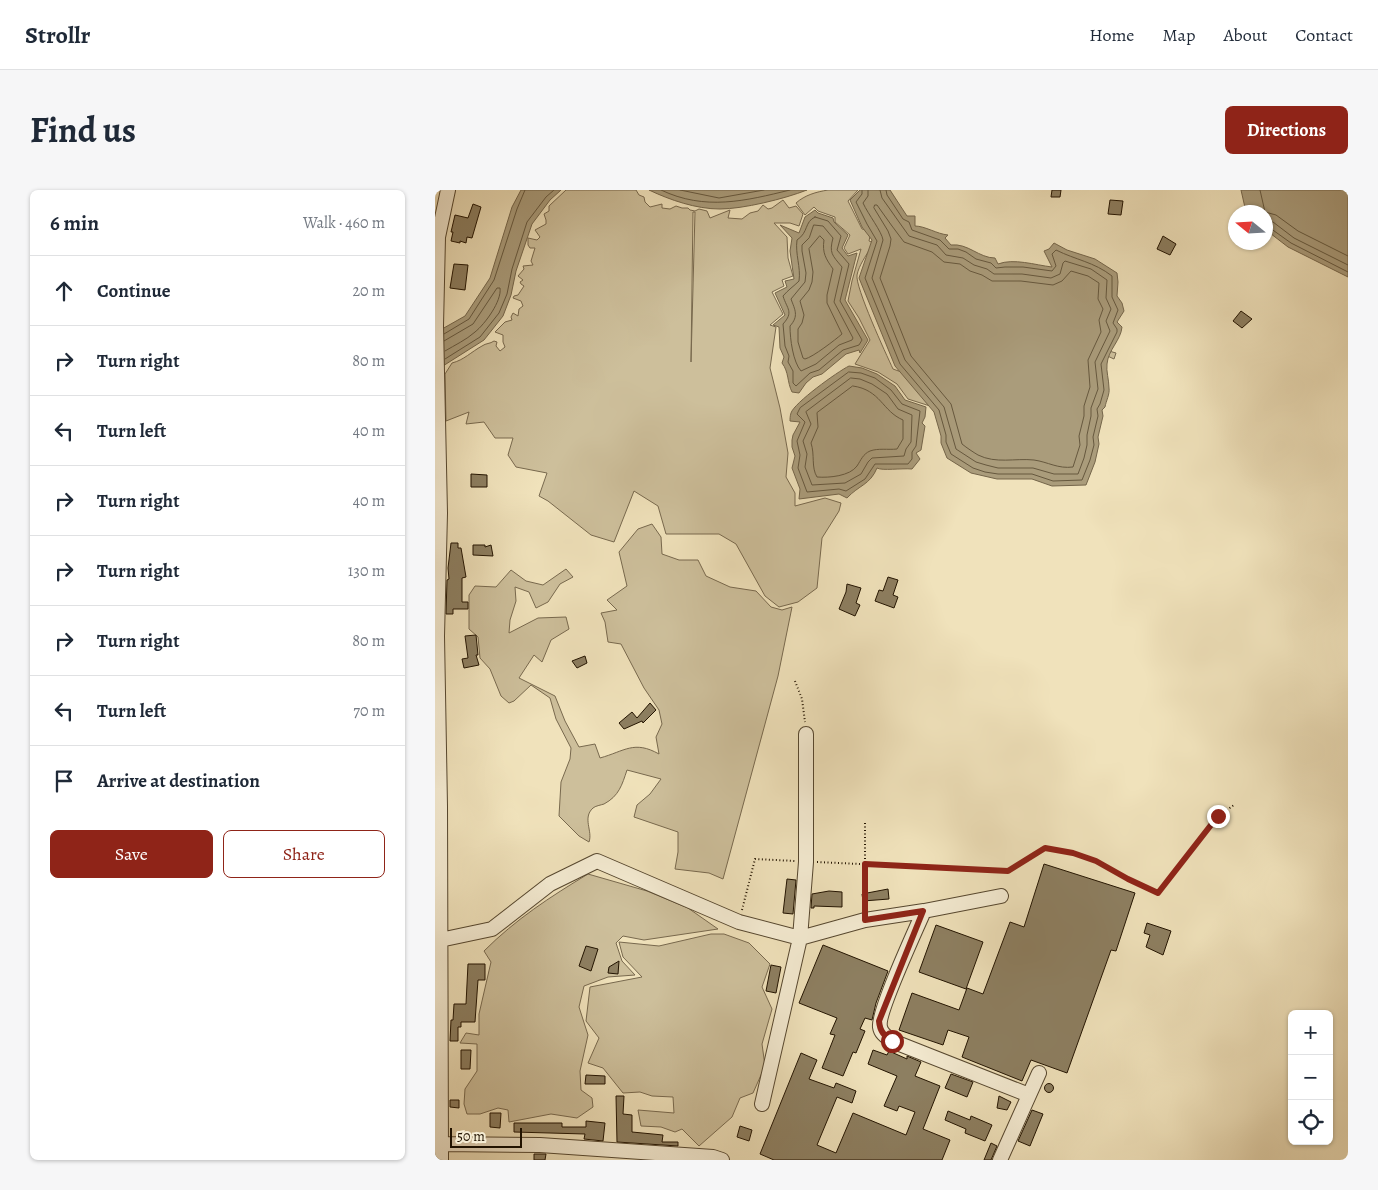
<!DOCTYPE html>
<meta charset="utf-8">
<style>
body{margin:0;font-family:Alegreya,serif;background:#f6f6f7;color:#1f2937}
.controls{position:absolute;right:15px;bottom:15px;display:grid;overflow:hidden;border-radius:8px;box-shadow:0 1px 4px #0004}
.controls button{width:45px;height:45px;display:grid;place-items:center;padding:0;border:0;border-bottom:1px solid #e0e1e3;background:#fff;color:#1f2937;font:25px sans-serif}
.compass{position:absolute;left:793px;top:15px;width:45px;height:45px;border-radius:50%;background:#fff;box-shadow:0 1px 4px #0004;rotate:288deg}
.scale{position:absolute;left:15px;bottom:12px;width:72px;box-sizing:border-box;padding-left:5px;border:2px solid #221300;border-top:0;font-size:14px;line-height:18px;white-space:nowrap;color:#221300;-webkit-text-stroke:4px #f5ecd3;paint-order:stroke}
.stop{position:absolute;width:15px;height:15px;margin:-11px;border:4px solid #8f2418;border-radius:50%;background:#fff}
.stop.end{background:#8f2418;border-color:#fff;box-shadow:0 1px 5px #0008}
.list{margin:0;padding:0;list-style:none}
h2{display:flex;justify-content:space-between;align-items:center;height:65px;margin:0;padding:0 20px;font-size:21px}
h2 small{font-size:16px;font-weight:400;color:#747a83}
.list li{display:grid;grid-template-columns:32px 1fr auto;gap:15px;align-items:center;box-sizing:border-box;height:70px;padding:0 20px;border-top:1px solid #e0e1e3}
.list b{display:block;font-size:19px;white-space:nowrap}
.list em{font-size:16px;font-style:normal;color:#747a83}
.actions{display:flex;gap:10px;padding:15px 20px}
.actions a{flex:1;padding:11px 0;border:1px solid #8f2418;border-radius:8px;text-align:center;font-size:18px;color:#8f2418}
.actions .main{background:#8f2418;color:#fff}
.icon{flex:none;width:28px;height:28px;fill:none;stroke:currentColor;stroke-width:2;stroke-linecap:round;stroke-linejoin:round}
.map{position:relative;flex:none;width:913px;height:970px;overflow:hidden;border-radius:8px}
header{display:flex;align-items:center;gap:30px;box-sizing:border-box;height:70px;padding:0 25px;background:#fff;border-bottom:1px solid #e0e1e3}
header strong{font-size:24px}
nav{display:flex;gap:28px;margin-inline-start:auto;font-size:18px}
.intro{display:flex;align-items:center;justify-content:space-between;box-sizing:border-box;height:120px;padding:0 30px}
h1{margin:0;font-size:35px}
.button{padding:12px 22px;border-radius:8px;background:#8f2418;color:#fff;font-size:18px;font-weight:700}
main{display:flex;gap:30px;padding:0 30px}
aside{flex:1;background:#fff;border-radius:8px;box-shadow:0 1px 4px #0004}
.map>svg:first-child{display:block}
.green{fill:#cdbf9b;stroke:#78694e;fill-rule:evenodd}
.water{fill:#aa9c7b;stroke:#74654a}
.lines{fill:none;stroke-linecap:round;stroke-linejoin:round}
.shore{stroke:#66583e;stroke-width:1}
.building{fill:#8d7f61;stroke:#221300}
.minor-casing{stroke:#56472f;stroke-width:16}
.path{stroke:#221300;stroke-width:2;stroke-dasharray:1 2.5;stroke-linecap:butt}
.minor{stroke:#f5ecd3;stroke-width:14}
.route{stroke:#8f2418;stroke-width:6}
</style>
<header>
<strong>Strollr</strong>
<nav><a>Home</a><a>Map</a><a>About</a><a>Contact</a></nav>
</header>
<div class="intro"><h1>Find us</h1><a class="button">Directions</a></div>
<main>
<aside>
<h2>6 min<small>Walk · 460 m</small></h2>
<ul class="list">
<li><svg class="icon" aria-label="ahead" viewBox="0 0 24 24"><path d="M12 20V5M6 11l6-6 6 6"/></svg><div><b>Continue</b></div><em>20 m</em></li>
<li><svg class="icon" aria-label="right" viewBox="0 0 24 24"><path d="M7 20v-9h11M14 6l5 5-5 5"/></svg><div><b>Turn right</b></div><em>80 m</em></li>
<li><svg class="icon" aria-label="left" viewBox="0 0 24 24"><path d="M17 20v-9H6M10 6l-5 5 5 5"/></svg><div><b>Turn left</b></div><em>40 m</em></li>
<li><svg class="icon" aria-label="right" viewBox="0 0 24 24"><path d="M7 20v-9h11M14 6l5 5-5 5"/></svg><div><b>Turn right</b></div><em>40 m</em></li>
<li><svg class="icon" aria-label="right" viewBox="0 0 24 24"><path d="M7 20v-9h11M14 6l5 5-5 5"/></svg><div><b>Turn right</b></div><em>130 m</em></li>
<li><svg class="icon" aria-label="right" viewBox="0 0 24 24"><path d="M7 20v-9h11M14 6l5 5-5 5"/></svg><div><b>Turn right</b></div><em>80 m</em></li>
<li><svg class="icon" aria-label="left" viewBox="0 0 24 24"><path d="M17 20v-9H6M10 6l-5 5 5 5"/></svg><div><b>Turn left</b></div><em>70 m</em></li>
<li><svg class="icon" aria-label="arrive" viewBox="0 0 24 24"><path d="M6 21V4h12l-3 4 3 4H6"/></svg><div><b>Arrive at destination</b></div></li>
</ul>
<div class="actions"><a class="main">Save</a><a>Share</a></div>
</aside>
<div class="map">
<svg width="913" height="970" viewBox="0 0 913 970">
<rect width="100%" height="100%" fill="#f0e2bb"/>
<filter id="stains"><feTurbulence type="fractalNoise" baseFrequency=".004" numOctaves="4"/><feColorMatrix values="0 0 0 0 .2 0 0 0 0 .09 0 0 0 0 .02 0 0 0 .5 -.17"/></filter>
<radialGradient id="worn" r=".72"><stop offset=".6" stop-color="#630" stop-opacity="0"/><stop offset="1" stop-color="#630" stop-opacity=".3"/></radialGradient>
<path class="green" d="M 131,0 L 201,0 L 204,5 L 209,7 L 210,12 L 215,17 L 227,14 L 227,18 L 235,19 L 241,16 L 247,18 L 253,18 L 255,20 L 260,21 L 264,19 L 272,21 L 275,28 L 295,20 L 293,28 L 307,29 L 315,23 L 323,21 L 328,15 L 333,19 L 337,18 L 348,10 L 354,18 L 361,16 L 368,24 L 364,36 L 355,33 L 339,33 L 352,47 L 353,68 L 358,86 L 347,90 L 349,96 L 337,102 L 348,124 L 335,135 L 341,137 L 335,178 L 345,218 L 353,263 L 351,287 L 360,303 L 360,316 L 390,308 L 406,313 L 404,321 L 387,348 L 382,398 L 363,412 L 344,417 L 330,406 L 301,354 L 284,344 L 231,344 L 223,316 L 199,301 L 179,352 L 156,345 L 113,311 L 104,306 L 112,283 L 81,277 L 73,265 L 78,248 L 60,248 L 49,232 L 31,234 L 34,222 L 11,231 L 10,184 L 17,173 C 29,170 36,162 47,156 C 51,153 55,154 59,151 L 62,152 L 61,156 L 65,161 L 70,157 L 68,152 L 68,145 L 60,142 L 70,132 L 77,130 L 76,127 L 78,123 L 83,126 L 84,119 L 88,116 L 86,111 L 78,108 L 79,106 L 83,105 L 89,96 L 86,94 L 85,92 L 88,90 L 83,86 L 89,79 L 88,76 L 98,75 L 96,71 L 100,58 L 95,58 L 93,55 L 93,48 L 102,50 L 105,47 L 100,40 L 111,34 L 111,30 L 109,24 L 114,21 L 114,16 ZM 258,22 L 260,22 L 256,172 L 256,171 Z
M 393,0 L 423,0 L 413,11 L 427,39 L 436,41 L 434,51 L 483,72 L 674,161 L 681,163 L 679,169 L 436,57 C 431,66 424,75 422,85 C 420,97 451,164 458,179 L 469,183 L 495,216 L 473,209 L 462,194 L 443,182 L 420,174 L 435,150 L 424,128 L 413,111 L 417,91 L 426,59 L 413,64 L 409,58 L 415,45 L 400,32 L 400,27 L 383,21 L 379,17 L 370,25 L 361,13 C 370,5 381,2 393,0 Z
M 217,334 L 226,347 L 227,364 L 244,370 L 263,370 L 271,386 L 295,397 L 321,401 L 336,417 L 347,420 L 357,417 L 343,486 L 288,689 L 274,683 L 240,679 L 243,662 L 243,642 L 199,627 L 202,615 L 215,604 L 226,589 L 192,580 C 187,595 184,606 169,614 C 166,615 160,616 158,618 C 147,628 158,641 154,652 L 144,646 L 124,626 L 126,592 L 135,569 L 136,558 L 121,529 L 115,508 L 96,495 L 79,511 L 74,513 L 66,506 L 55,479 L 45,468 L 43,447 L 34,439 L 34,405 L 40,396 L 61,397 L 76,380 L 91,391 L 108,395 L 131,379 L 138,387 L 125,394 L 113,412 L 101,418 L 94,402 L 80,397 L 81,411 L 75,430 L 74,443 L 103,428 L 131,427 L 134,439 L 116,450 L 107,472 L 99,465 L 84,488 L 120,506 L 130,531 L 144,557 L 160,554 L 165,568 C 190,561 199,550 224,564 L 221,547 L 227,534 L 224,520 L 209,498 L 186,454 L 173,452 L 170,432 L 166,423 L 182,420 L 172,410 L 192,396 L 184,362 L 203,339 Z
M 153,684 L 212,701 L 253,718 L 283,739 L 209,750 L 188,746 L 181,753 L 187,771 L 200,785 L 173,787 L 149,796 L 144,817 L 153,845 L 145,881 L 146,900 L 157,908 L 158,917 L 142,928 L 116,924 L 74,932 L 73,920 L 63,918 L 45,924 L 32,924 L 29,914 L 30,899 L 42,881 L 42,854 L 25,853 L 31,843 L 44,845 L 44,824 L 56,772 L 49,761 C 81,729 115,707 153,684 Z
M 276,744 L 289,744 L 314,753 L 335,774 L 327,797 L 337,819 L 327,854 L 330,876 L 318,903 L 305,908 L 297,927 L 264,956 L 247,939 L 240,942 L 226,937 L 206,936 L 203,920 L 239,923 L 238,907 L 217,906 L 205,902 L 188,903 L 168,878 L 153,873 L 164,848 L 151,831 L 155,797 L 207,787 L 188,767 L 184,752 L 224,756 Z"/>
<path class="water" d="M 86,0 L 126,0 L 115,10 L 97,34 L 81,81 L 76,105 L 68,126 L 49,150 L 0,181 L 0,143 L 30,126 L 55,88 L 77,17 Z
M 214,0 L 372,0 C 349,9 308,19 285,19 C 261,19 235,10 214,0 Z
M 425,0 L 455,0 L 472,26 L 480,26 L 480,36 C 490,36 502,44 513,45 L 510,48 L 516,55 C 533,53 544,68 560,68 L 563,74 C 579,68 600,75 617,77 L 609,61 L 614,59 L 619,53 L 632,60 L 660,69 L 682,83 L 683,92 L 682,106 L 687,113 L 689,121 L 682,132 L 687,137 C 686,150 673,160 672,174 C 671,181 674,190 674,198 C 675,204 671,211 670,217 L 667,220 L 668,226 L 663,247 L 664,254 L 660,272 L 651,295 L 617,296 L 597,289 L 562,289 L 536,283 L 512,268 L 506,253 L 506,246 L 499,222 L 460,176 L 424,88 L 437,50 L 427,37 L 415,10 Z
M 806,0 L 913,0 L 913,87 L 853,57 L 831,40 L 831,22 L 811,22 Z
M 380,20 L 383,23 L 398,28 L 399,32 L 413,45 L 407,58 L 413,66 L 422,63 L 410,110 L 433,150 L 425,163 L 424,160 L 411,164 L 387,184 L 378,187 L 371,193 L 364,203 L 357,202 C 352,192 354,182 347,173 L 349,167 L 345,158 L 344,137 L 338,135 L 350,125 L 340,103 L 352,97 L 350,91 L 359,89 L 355,61 L 357,48 L 345,35 L 364,43 L 370,27 Z
M 414,176 L 427,178 L 442,184 L 460,196 L 470,210 L 491,217 L 490,227 L 487,233 L 490,236 L 486,260 L 481,263 L 485,269 L 477,279 C 467,278 447,281 442,278 C 435,295 424,295 412,308 L 404,304 L 364,309 L 365,299 L 357,278 L 360,266 L 357,257 L 357,250 L 358,245 L 365,232 L 355,231 C 355,229 355,226 356,223 C 359,213 402,182 414,176 Z"/>
<g class="lines">
<path class="shore" d="M 226,0 C 270,21 310,11 355,0
M 245,0 L 284,8 L 329,0
M 427,0 L 427,4 L 421,12 L 432,34 L 442,51 L 430,88 L 465,174 L 504,220 L 511,245 L 511,252 L 516,264 L 538,278 L 550,282 L 563,284 L 597,284 L 618,291 L 647,290 L 655,270 L 659,255 L 658,247 L 663,226 L 662,219 L 665,214 L 669,200 L 666,174 L 682,142 L 682,139 L 678,133 L 683,120 L 677,107 L 677,86 C 659,72 641,70 621,60 L 617,64 L 621,76 L 617,81 L 588,77 L 570,77 L 561,78 L 556,73 L 541,69 L 531,62 L 523,59 L 514,59 L 505,50 L 477,40 L 474,32 L 468,29 L 452,5 L 451,0
M 433,0 L 433,6 L 428,13 C 433,24 447,42 448,50 L 437,88 L 470,170 L 509,217 L 521,259 L 541,272 L 551,275 L 563,278 L 598,278 L 619,284 L 643,284 L 649,268 L 652,255 L 652,245 L 656,226 L 656,218 L 663,199 L 660,172 L 675,141 L 671,131 L 676,119 L 671,108 L 672,90 L 656,79 L 630,71 L 628,73 L 625,84 L 616,88 L 587,84 L 559,84 L 552,79 L 539,75 L 528,68 L 511,65 L 502,55 L 474,46 L 447,8 L 445,0
M 825,0 L 830,22 L 841,25 L 863,41 L 913,66
M 440,15 L 442,15 L 457,36 L 469,52 L 497,62 L 509,72 L 525,74 L 535,81 L 547,85 L 557,91 L 586,91 L 618,95 L 627,91 L 636,81 L 653,86 L 664,93 L 663,109 L 668,119 L 664,130 L 666,142 L 653,170 L 655,197 L 649,216 L 649,226 L 644,246 L 645,255 L 638,277 C 623,279 613,272 599,270 C 580,268 561,274 543,265 C 538,262 532,258 527,254 L 516,214 L 476,166 L 445,88 L 455,56 L 456,49 L 453,41 L 439,18 Z
M 380,27 L 393,31 L 406,46 L 402,60 L 414,74 L 405,111 L 427,150 L 424,155 L 408,160 L 384,180 L 375,183 L 361,196 L 358,193 L 358,181 L 353,172 L 354,166 L 350,156 L 348,134 C 359,122 352,119 348,106 C 353,100 359,96 364,91 C 366,77 360,64 362,50 C 374,42 369,32 380,27 Z
M 831,31 L 838,32 L 859,48 L 913,75
M 379,35 L 388,36 L 398,48 C 394,63 397,65 407,77 L 399,112 L 418,148 L 417,150 L 404,155 L 381,174 L 366,181 C 358,172 355,149 355,136 C 364,126 360,120 356,109 L 370,92 L 371,83 L 367,61 L 367,55 L 374,48 Z
M 831,37 L 835,38 L 856,53 L 913,82
M 385,46 L 389,50 C 387,63 391,69 398,79 L 392,105 L 392,113 L 407,144 C 400,150 378,167 370,169 L 368,168 L 363,152 L 363,139 L 367,133 L 369,125 L 365,111 L 374,100 L 377,92 L 378,82 L 374,59 Z
M 9,144 L 34,129 L 59,90 L 82,19 L 90,0
M 9,151 L 38,134 L 62,98 L 65,98 C 67,111 50,134 40,142 C 31,150 20,155 10,161
M 10,169 L 45,147 L 64,123 L 72,104 L 77,79 L 92,32 L 111,7 L 119,0
M 414,182 L 426,183 L 440,188 L 456,200 L 467,214 L 485,221 L 481,256 L 477,262 L 477,269 L 473,274 L 440,274 L 430,289 L 411,301 L 404,299 L 372,302 L 363,278 L 365,265 L 362,251 L 370,232 L 362,224 L 365,218 Z
M 416,188 L 425,189 L 437,194 L 452,204 L 463,219 L 477,225 L 476,252 L 471,259 L 469,266 L 437,268 L 433,272 L 426,284 L 410,293 L 377,295 L 370,277 L 372,264 L 368,251 L 376,234 L 371,222 Z
M 418,196 C 446,200 447,221 468,230 L 468,249 L 462,259 C 453,260 443,258 435,261 C 428,264 426,270 422,276 C 415,286 394,288 382,287 C 376,277 380,265 376,253 L 383,237 L 382,223 Z"/>
</g>
<path class="building" d="M 617,0 L 626,0 L 625,7 L 616,7 Z
M 675,10 L 688,11 L 686,25 L 673,24 Z
M 38,14 L 46,17 L 37,48 L 32,47 L 31,53 L 25,51 L 25,53 L 16,51 L 18,42 L 16,42 L 20,25 L 33,28 Z
M 728,46 L 741,54 L 735,65 L 722,59 Z
M 19,74 L 33,75 L 30,100 L 15,98 Z
M 806,121 L 817,129 L 807,138 L 798,131 Z
M 36,284 L 52,285 L 52,297 L 36,297 Z
M 16,353 L 23,353 L 23,358 L 26,358 L 31,387 L 27,388 L 27,412 L 33,412 L 33,419 L 18,419 L 18,424 L 11,424 L 12,390 L 14,389 L 13,378 Z
M 38,355 L 50,355 L 50,357 L 56,355 L 58,366 L 38,365 Z
M 453,387 L 463,390 L 458,405 L 463,407 L 459,418 L 440,411 L 444,400 L 448,401 Z
M 412,394 L 426,398 L 421,413 L 425,415 L 420,426 L 404,419 L 411,402 Z
M 41,445 L 43,465 L 41,465 L 44,475 L 29,478 L 27,469 L 33,468 L 30,446 Z
M 150,466 L 152,473 L 142,478 L 137,471 Z
M 215,513 L 221,520 L 208,533 L 207,531 L 189,539 L 184,533 L 197,522 L 202,528 Z
M 609,674 L 700,703 L 681,761 L 676,760 L 632,883 L 596,870 L 587,891 L 527,867 L 534,847 L 513,840 L 508,855 L 464,840 L 477,803 L 524,820 L 532,798 L 548,804 L 575,732 L 589,737 Z
M 352,689 L 361,690 L 358,724 L 348,723 Z
M 453,699 L 454,709 L 428,711 L 427,704 Z
M 394,701 L 407,702 L 407,717 L 379,716 L 379,718 L 376,718 L 377,704 Z
M 712,733 L 736,741 L 728,765 L 711,757 L 715,745 L 709,743 Z
M 501,735 L 548,752 L 531,799 L 484,782 Z
M 388,755 L 453,781 L 441,813 L 437,830 L 430,828 L 425,839 L 430,841 L 421,863 L 418,862 L 408,886 L 387,878 L 400,845 L 395,844 L 402,828 L 364,813 Z
M 151,756 L 163,759 L 156,781 L 144,776 Z
M 184,771 L 183,784 L 173,783 L 174,777 Z
M 33,774 L 50,774 L 50,790 L 43,790 L 40,832 L 26,832 L 26,837 L 23,837 L 23,851 L 15,851 L 16,830 L 18,830 L 19,814 L 31,814 Z
M 336,775 L 346,777 L 341,803 L 331,801 Z
M 26,860 L 36,860 L 35,879 L 26,879 Z
M 438,860 L 452,865 L 454,861 L 472,869 L 472,866 L 486,872 L 480,886 L 505,896 L 488,939 L 515,950 L 507,970 L 339,970 L 325,964 L 366,863 L 382,870 L 374,889 L 399,898 L 401,893 L 421,901 L 417,913 L 402,907 L 382,955 L 401,963 L 418,923 L 471,945 L 480,922 L 464,916 L 462,921 L 449,916 L 462,886 L 433,874 Z
M 516,884 L 538,892 L 532,907 L 510,898 Z
M 151,885 L 170,886 L 170,894 L 150,894 Z
M609.5 898a4.5 4.5 0 1 1 9 0a4.5 4.5 0 1 1-9 0Z
M 181,906 L 189,906 L 188,924 L 197,925 L 197,942 L 228,945 L 227,952 L 243,952 L 243,956 L 182,952 Z
M 564,906 L 576,912 L 572,920 L 562,918 Z
M 15,910 L 24,910 L 24,918 L 15,917 Z
M 597,920 L 608,924 L 595,956 L 583,951 Z
M 513,921 L 535,930 L 536,926 L 557,935 L 550,951 L 530,943 L 531,939 L 510,930 Z
M 55,923 L 66,923 L 65,938 L 55,937 Z
M 151,931 L 170,933 L 168,951 L 149,949 L 150,944 L 79,942 L 79,933 L 127,933 L 127,937 L 151,937 Z
M 305,936 L 317,940 L 314,951 L 302,947 Z
M 556,953 L 562,956 L 556,970 L 549,970 Z
M 99,964 L 111,964 L 110,970 L 99,970 Z"/>
<g class="lines">
<defs>
<path id="minor" d="M 489,721 C 481,739 442,824 445,837 C 446,844 452,847 457,851 L 594,905
M 5,750 L 57,739 L 115,694 L 162,671 L 304,732 L 365,748 L 430,730 L 489,721 L 566,706
M 327,914 L 365,748 L 371,672 L 371,544
M 6,954 L 105,955 L 278,967 L 287,970
M 6,970 L 5,616 L 2,446 L 5,323 L 1,136 L 3,47 L 13,0
M 565,970 L 604,883"/>
</defs>
<use href="#minor" class="minor-casing"/>
<path class="path" d="M 360,491 L 367,509 L 370,532
M 382,672 L 573,681 L 610,658 L 639,663 L 661,671 L 693,689 L 723,703 L 783,626 L 799,615
M 430,718 L 430,631
M 307,720 L 320,669 L 360,671"/>
<use href="#minor" class="minor"/>
</g>
<g class="lines">
<path class="route" d="M 457,851 C 449,845 445,842 444,831 L 488,721 L 430,730 L 430,674 L 573,681 L 610,658 L 638,663 L 661,671 L 693,689 L 723,703 L 783,626"/>
</g>
<rect width="100%" height="100%" filter="url(#stains)"/>
<rect width="100%" height="100%" fill="url(#worn)"/>
</svg>
<div class="controls">
<button>+</button>
<button>−</button>
<button><svg class="icon" aria-label="locate" viewBox="0 0 24 24"><circle cx="12" cy="12" r="6"/><path d="M12 2v4M12 18v4M2 12h4M18 12h4"/></svg></button>
</div>
<svg class="compass" viewBox="-18 -18 36 36"><path d="M0-13l5 13h-10z" fill="#e53935"/><path d="M0 13l5-13h-10z" fill="#747a83"/></svg>
<div class="scale">50 m</div>
<div class="stop" style="left:457px;top:851px"></div>
<div class="stop end" style="left:783px;top:626px"></div>
</div>
</main>
